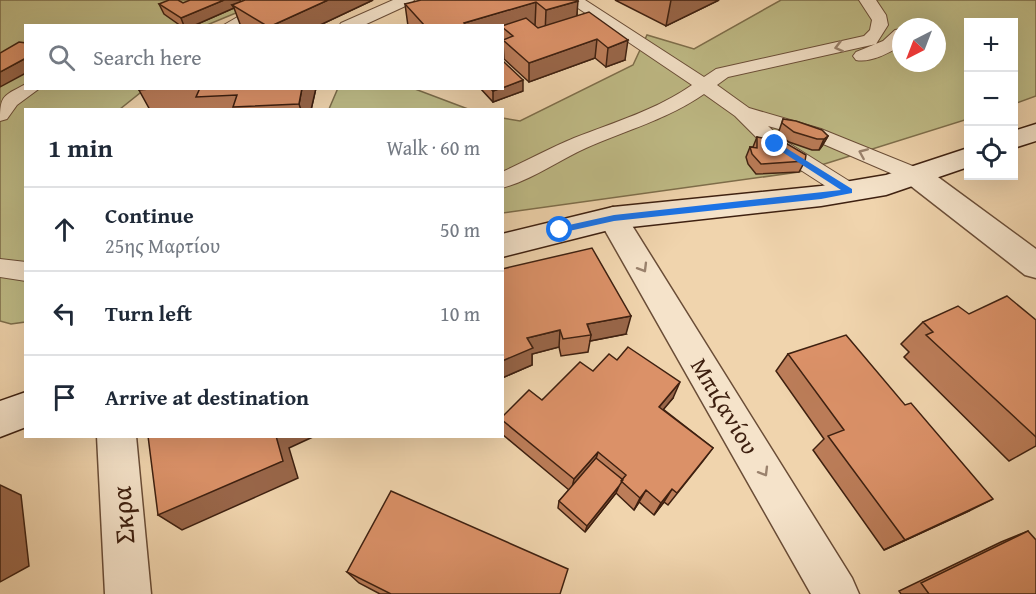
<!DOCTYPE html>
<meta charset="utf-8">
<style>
body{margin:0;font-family:"Gentium Book Plus",serif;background:#f6f6f7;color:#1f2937}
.controls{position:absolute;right:18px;top:18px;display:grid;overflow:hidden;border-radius:0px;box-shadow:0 6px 24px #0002}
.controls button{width:54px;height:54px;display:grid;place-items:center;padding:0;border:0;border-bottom:2px solid #e0e1e3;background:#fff;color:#1f2937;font:30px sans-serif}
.compass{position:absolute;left:892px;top:18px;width:54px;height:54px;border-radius:50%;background:#fff;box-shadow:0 6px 24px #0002;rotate:222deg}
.stop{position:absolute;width:18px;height:18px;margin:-14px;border:4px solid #1a73e8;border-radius:50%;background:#fff}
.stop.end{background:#1a73e8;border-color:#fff;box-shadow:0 2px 6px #0008}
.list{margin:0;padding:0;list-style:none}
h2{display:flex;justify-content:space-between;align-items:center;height:78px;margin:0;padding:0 24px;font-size:26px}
h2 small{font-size:20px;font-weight:400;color:#747a83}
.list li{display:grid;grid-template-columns:39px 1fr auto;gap:18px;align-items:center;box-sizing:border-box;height:84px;padding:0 24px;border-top:2px solid #e0e1e3}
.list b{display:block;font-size:22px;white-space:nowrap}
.list p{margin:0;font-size:20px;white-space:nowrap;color:#747a83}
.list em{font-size:20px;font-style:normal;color:#747a83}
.icon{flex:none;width:33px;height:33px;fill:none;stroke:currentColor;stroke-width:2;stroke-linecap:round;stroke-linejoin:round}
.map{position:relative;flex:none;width:1036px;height:594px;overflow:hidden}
.search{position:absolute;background:#fff;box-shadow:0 6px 24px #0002;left:24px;top:24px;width:480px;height:66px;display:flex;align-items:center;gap:15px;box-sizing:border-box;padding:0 21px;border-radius:0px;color:#747a83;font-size:22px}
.panel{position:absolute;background:#fff;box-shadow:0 6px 24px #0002;left:24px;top:108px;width:480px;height:330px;border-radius:0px}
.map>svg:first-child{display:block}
.green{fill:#bfbb86;stroke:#7e6e4b;stroke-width:1.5;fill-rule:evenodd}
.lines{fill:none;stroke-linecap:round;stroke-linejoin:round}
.lane-casing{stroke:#6a4d37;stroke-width:2}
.street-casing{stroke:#6a4d37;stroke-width:3}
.secondary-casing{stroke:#3e2010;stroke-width:3}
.lane{fill:#f5e3ca;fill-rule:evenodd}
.street{fill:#f5e3ca;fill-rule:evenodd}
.secondary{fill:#f5e3ca;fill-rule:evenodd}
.wall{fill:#bc7d59;stroke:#3e2010;stroke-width:1.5}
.shaded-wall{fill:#996649;stroke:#3e2010;stroke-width:1.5}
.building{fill:#db9168;stroke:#3e2010;stroke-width:1.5}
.oneway{stroke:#9a826d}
.route{fill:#1a73e8}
.labels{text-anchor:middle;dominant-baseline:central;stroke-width:4.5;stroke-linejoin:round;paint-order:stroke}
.street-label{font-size:24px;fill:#3e2010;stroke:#f5e3ca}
.near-street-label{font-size:28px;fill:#3e2010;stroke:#f5e3ca}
</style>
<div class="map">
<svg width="1036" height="594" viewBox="0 0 1036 594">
<rect width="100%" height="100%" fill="#f0d4ad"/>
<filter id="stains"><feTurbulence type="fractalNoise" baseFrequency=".00333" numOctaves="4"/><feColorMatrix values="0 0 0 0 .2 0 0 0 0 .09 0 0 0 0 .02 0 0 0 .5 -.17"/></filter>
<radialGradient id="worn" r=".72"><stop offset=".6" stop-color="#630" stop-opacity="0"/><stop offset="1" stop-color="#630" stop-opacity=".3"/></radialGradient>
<path class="green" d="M 0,0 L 267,0 L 207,25 L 26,26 L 26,88 L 145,89 L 120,109 L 26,110 L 25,322 L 11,324 L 0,321 Z
M 781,0 L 1036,0 L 1036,96 L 1014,104 L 1014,22 L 968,22 L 968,119 L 799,172 L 503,213 L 502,118 L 520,121 L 633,65 L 647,35 L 694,49 ZM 901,27 L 937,27 L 937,63 L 901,63 Z
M 338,88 L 415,89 L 468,109 L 329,109 Z"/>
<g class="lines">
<defs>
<path id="lane" d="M 267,0 L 287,0 L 243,26 L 222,26 Z
M 393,0 L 414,0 L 412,3 L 362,26 L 339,26 L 341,23 Z
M 566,0 L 585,0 L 704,77 L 716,69 L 864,36 L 870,30 L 872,20 L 859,0 L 876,0 L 886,15 L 888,25 L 876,44 L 728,77 L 717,85 L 749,108 L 821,129 L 925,171 L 928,176 L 925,181 L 917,183 L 909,181 L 807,137 L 768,126 L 782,139 L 857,186 L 860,191 L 857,196 L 849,199 L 841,196 L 768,149 L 735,116 L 704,94 C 668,119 627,130 586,148 C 559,160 532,180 502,188 L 502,172 C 526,161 550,148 574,138 C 615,122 656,110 692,85 Z
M 901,29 L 901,45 C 890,53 870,63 856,60 L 853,56 L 856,52 L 883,41 L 895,30 Z
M 26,84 L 26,88 L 40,88 L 17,105 L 7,119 L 0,121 C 0,95 3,96 26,84 Z
M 0,259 L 26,262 L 26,281 L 0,277 Z"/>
<path id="street" d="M 917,167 L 927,169 L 1036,249 L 1036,278 L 1025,275 L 907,183 L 903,176 L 907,169 Z
M 613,207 L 623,211 L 852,578 L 859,594 L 811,594 L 598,218 L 603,211 Z
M 97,436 L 136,436 L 151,594 L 105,594 Z"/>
<path id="secondary" d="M 1036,124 L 1036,141 L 1014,148 L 1014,131 Z
M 968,148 L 968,167 L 886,195 L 821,206 L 613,229 L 502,257 L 502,234 L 613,207 L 821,186 L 886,175 Z
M 26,392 L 26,427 L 0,437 L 0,401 Z"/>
</defs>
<use href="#lane" class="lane-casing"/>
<use href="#street" class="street-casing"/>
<use href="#secondary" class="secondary-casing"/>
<use href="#lane" class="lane"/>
<use href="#street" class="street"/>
<use href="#secondary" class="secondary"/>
</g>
<path class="wall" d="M 245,0 L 373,0 L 318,26 L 242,26 L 240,24 L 234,8 L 193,26 L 181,26 L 164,14 L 159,4 L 241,2 Z
M 577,0 L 577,16 L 625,60 L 606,67 L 595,58 L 529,82 L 504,59 L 502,26 L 408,26 L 405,4 Z
M 615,0 L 719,0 L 666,26 Z
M 139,88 L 316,88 L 311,110 L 150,110 L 139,90 Z
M 480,88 L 502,88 L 523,91 L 493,102 Z
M 783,119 L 828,136 L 822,146 L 819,150 L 812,150 L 789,142 L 778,134 Z
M 757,137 L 805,161 L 799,172 L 756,174 L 748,164 L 746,157 L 750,147 L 753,147 Z
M 502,269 L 626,334 L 590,341 L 588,352 L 561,356 L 559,347 L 532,354 L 532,365 L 502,378 Z
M 969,314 L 1036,320 L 1036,446 L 1009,461 L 904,357 L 909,352 L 901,344 L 923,322 Z
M 788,354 L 905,405 L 969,511 L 884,550 L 813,450 L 824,439 L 776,371 Z
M 593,371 L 673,398 L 663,409 L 713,448 L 703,461 L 668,505 L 664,502 L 654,515 L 639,502 L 634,510 L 616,493 L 585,532 L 558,508 L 559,501 L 569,490 L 502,434 L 502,417 L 542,400 Z
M 1028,531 L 1036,594 L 901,594 L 899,591 L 1001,542 Z
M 347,572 L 560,594 L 380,594 L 359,583 Z"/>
<path class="shaded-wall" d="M 224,0 L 240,0 L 242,5 L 232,5 L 234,8 L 193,26 L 184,26 L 181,18 Z
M 328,0 L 373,0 L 318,26 L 271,26 Z
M 671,0 L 719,0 L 666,26 Z
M 578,1 L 576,25 L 545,34 L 546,10 Z
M 536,2 L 535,26 L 464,26 L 464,23 Z
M 597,39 L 595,58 L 529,82 L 529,63 Z
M 628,40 L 625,60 L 606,67 L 608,48 Z
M 26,58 L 26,73 L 0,87 L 0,72 Z
M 523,80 L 523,91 L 493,102 L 493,91 L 502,88 Z
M 302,88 L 316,88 L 311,110 L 301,110 L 299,104 Z
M 828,136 L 822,146 L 819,150 L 824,139 Z
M 631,316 L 626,334 L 590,341 L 591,335 L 587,324 Z
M 560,330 L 559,347 L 532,354 L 532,365 L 502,378 L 502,361 L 527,338 Z
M 680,382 L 673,398 L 653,422 L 659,407 Z
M 276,436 L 315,436 L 289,448 L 298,478 L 182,530 L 158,515 Z
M 598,452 L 594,466 L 571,492 L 574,479 Z
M 0,485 L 21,495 L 29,566 L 0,582 Z
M 619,486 L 616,493 L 585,532 L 587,526 Z
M 672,489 L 664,502 L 654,515 L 661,503 Z
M 646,490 L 639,502 L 634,510 L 640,498 Z
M 993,499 L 969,511 L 884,550 L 905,540 Z"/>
<path class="building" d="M 169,0 L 178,0 L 183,3 L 190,0 L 224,0 L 181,18 L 159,4 Z
M 245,0 L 328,0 L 271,26 L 267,26 L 232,5 Z
M 421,0 L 577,0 L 578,1 L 546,10 L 536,2 L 464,23 L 466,26 L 425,26 L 405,4 Z
M 589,12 L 628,40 L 608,48 L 597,39 L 529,63 L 503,40 L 513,36 L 502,27 L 502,26 L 526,18 L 538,28 Z
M 19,42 L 26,43 L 26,58 L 0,72 L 0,53 Z
M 504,62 L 523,80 L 502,88 L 502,63 Z
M 139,88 L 161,88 L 139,90 Z
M 200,88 L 302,88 L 299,104 L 233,107 L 237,95 L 196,97 Z
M 490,88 L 500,88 L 493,91 Z
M 783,119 L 796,121 L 822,130 L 828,136 L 824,139 L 817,139 L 794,132 L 782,123 Z
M 757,137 L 784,142 L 806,155 L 805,161 L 761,164 L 752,154 L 750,147 L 757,148 Z
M 592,248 L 631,316 L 587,324 L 591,335 L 563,339 L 560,330 L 527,338 L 533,348 L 502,361 L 502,269 Z
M 1007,296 L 1036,320 L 1036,437 L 926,335 L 933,332 L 923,322 L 958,306 L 969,314 Z
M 846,335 L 905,405 L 911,403 L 993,499 L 905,540 L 828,436 L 844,430 L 788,354 Z
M 628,347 L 680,382 L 659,407 L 713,448 L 677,493 L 672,489 L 661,503 L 646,490 L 640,498 L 621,481 L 626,475 L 598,452 L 574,479 L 502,420 L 502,417 L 529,390 L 542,400 L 580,362 L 593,371 L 609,354 L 617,360 Z
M 148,436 L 276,436 L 283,461 L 158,515 Z
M 596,458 L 623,480 L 619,486 L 587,526 L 559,501 Z
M 391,491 L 568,569 L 560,594 L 391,594 L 347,572 Z
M 1028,531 L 1036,540 L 1036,594 L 929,594 L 921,583 Z"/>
<defs><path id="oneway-chevron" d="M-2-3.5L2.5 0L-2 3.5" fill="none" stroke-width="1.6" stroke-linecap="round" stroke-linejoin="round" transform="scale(1.5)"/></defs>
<g class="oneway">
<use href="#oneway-chevron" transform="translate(839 47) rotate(166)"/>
<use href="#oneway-chevron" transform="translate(863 153) rotate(-157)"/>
<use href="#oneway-chevron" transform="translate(643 268) rotate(59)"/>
<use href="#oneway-chevron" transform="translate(764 472) rotate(59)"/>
</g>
<path class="route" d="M 773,143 L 778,143 L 852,189 L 852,193 L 821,199 L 614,221 L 560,233 L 556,230 L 560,227 L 614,215 L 841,190 L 773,146 Z"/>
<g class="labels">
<g class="street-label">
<text transform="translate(725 406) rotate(59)">Μπιζανίου</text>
</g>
<g class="near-street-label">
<text transform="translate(122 515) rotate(-94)">Σκρα</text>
</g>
</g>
<rect width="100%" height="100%" filter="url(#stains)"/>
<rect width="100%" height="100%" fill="url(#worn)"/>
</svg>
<div class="controls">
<button>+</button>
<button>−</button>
<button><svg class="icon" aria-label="locate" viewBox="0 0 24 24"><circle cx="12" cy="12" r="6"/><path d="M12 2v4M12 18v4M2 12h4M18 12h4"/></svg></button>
</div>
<svg class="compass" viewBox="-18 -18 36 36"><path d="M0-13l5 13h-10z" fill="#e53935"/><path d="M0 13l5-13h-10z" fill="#747a83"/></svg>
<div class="stop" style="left:560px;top:230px"></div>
<div class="stop end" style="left:775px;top:144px"></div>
<div class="search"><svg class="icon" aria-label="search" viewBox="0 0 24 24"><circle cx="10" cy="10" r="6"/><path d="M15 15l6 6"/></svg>Search here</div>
<section class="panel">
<h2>1 min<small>Walk · 60 m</small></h2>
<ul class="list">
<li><svg class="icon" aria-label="ahead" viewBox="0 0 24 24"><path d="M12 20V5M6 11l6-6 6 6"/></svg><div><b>Continue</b><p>25ης Μαρτίου</p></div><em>50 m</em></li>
<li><svg class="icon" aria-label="left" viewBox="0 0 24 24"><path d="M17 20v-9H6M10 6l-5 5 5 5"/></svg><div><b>Turn left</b></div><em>10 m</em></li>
<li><svg class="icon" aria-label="arrive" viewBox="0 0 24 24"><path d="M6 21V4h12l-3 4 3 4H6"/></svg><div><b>Arrive at destination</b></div></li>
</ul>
</section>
</div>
